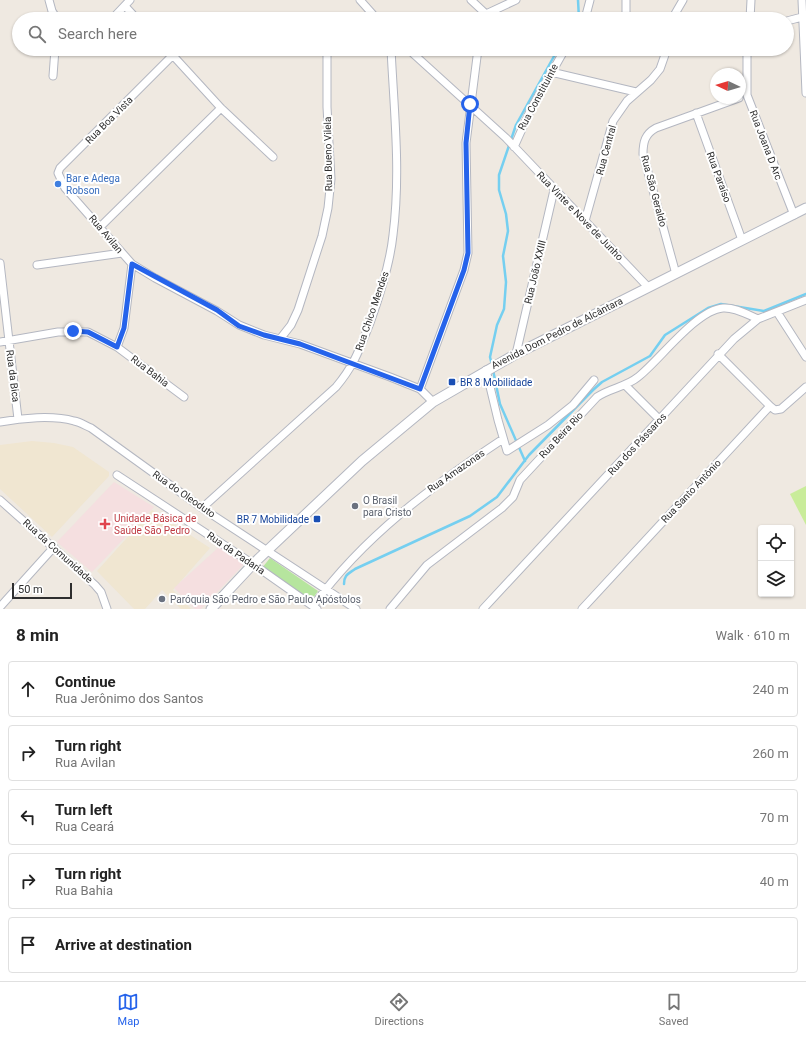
<!DOCTYPE html>
<meta charset="utf-8">
<style>
body{margin:0;font-family:Roboto,sans-serif;background:#f2f2f2;color:#222}
.controls{position:absolute;right:12px;bottom:12px;display:grid;overflow:hidden;border-radius:4px;box-shadow:0 1px 3px #0004}
.controls button{width:36px;height:36px;display:grid;place-items:center;padding:0;border:0;border-bottom:1px solid #e0e0e0;background:#fff;color:#222;font:20px sans-serif}
.compass{position:absolute;left:710px;top:68px;width:36px;height:36px;border-radius:50%;background:#fff;box-shadow:0 1px 3px #0004;rotate:274deg}
.scale{position:absolute;left:12px;bottom:10px;width:60px;box-sizing:border-box;padding-left:4px;border:2px solid #2e2e2e;border-top:0;font-size:11px;line-height:14px;white-space:nowrap;color:#2e2e2e;-webkit-text-stroke:3px #fff;paint-order:stroke}
.stop{position:absolute;width:12px;height:12px;margin:-9px;border:3px solid #2563eb;border-radius:50%;background:#fff}
.stop.end{background:#2563eb;border-color:#fff;box-shadow:0 1px 4px #0008}
.list{margin:0;padding:0;list-style:none}
h2{display:flex;justify-content:space-between;align-items:center;height:52px;margin:0;padding:0 16px;font-size:17px}
h2 small{font-size:13px;font-weight:400;color:#767676}
.list li{display:grid;grid-template-columns:26px 1fr auto;gap:12px;align-items:center;box-sizing:border-box;height:56px;margin:0 8px 8px;padding:0 8px;border:1px solid #e0e0e0;border-radius:4px}
.list b{display:block;font-size:15px;white-space:nowrap}
.list p{margin:0;font-size:13px;white-space:nowrap;color:#767676}
.list em{font-size:13px;font-style:normal;color:#767676}
.icon{flex:none;width:22px;height:22px;fill:none;stroke:currentColor;stroke-width:2;stroke-linecap:round;stroke-linejoin:round}
.map{position:relative;flex:none;width:806px;height:609px;overflow:hidden}
.search{position:absolute;background:#fff;box-shadow:0 1px 3px #0004;left:12px;right:12px;top:12px;height:44px;display:flex;align-items:center;gap:10px;box-sizing:border-box;padding:0 14px;border-radius:22px;color:#767676;font-size:15px}
.sheet{height:372px;background:#fff}
nav{display:flex;justify-content:space-around;align-items:center;box-sizing:border-box;height:56px;border-top:1px solid #e0e0e0;background:#fff;font-size:11px;color:#767676}
nav a{display:grid;justify-items:center;gap:2px}
nav .on{color:#2563eb}
.map>svg:first-child{display:block}
.education{fill:#f0e6d1}
.medical{fill:#f5dfe0}
.green{fill:#b6e59e}
.pitch{fill:#c9ec9a}
.lines{fill:none;stroke-linecap:round;stroke-linejoin:round}
.stream{stroke:#75cff0;stroke-width:2.5}
.minor-casing{stroke:#b4b7c1;stroke-width:9}
.tertiary-casing{stroke:#b4b7c1;stroke-width:11}
.minor{stroke:#fff;stroke-width:7}
.tertiary{stroke:#fff;stroke-width:9}
.route{stroke:#2563eb;stroke-width:5}
.shop-dot{fill:#3f7fe0;stroke:#fff;stroke-width:1.5}
.transit-dot{fill:#1a4fb4;stroke:#fff;stroke-width:1.5}
.worship-dot{fill:#6b7280;stroke:#fff;stroke-width:1.5}
.health-dot{fill:#e0444e;stroke:#fff;stroke-width:1.5}
.labels{text-anchor:middle;dominant-baseline:central;stroke-width:4;stroke-linejoin:round;paint-order:stroke}
.street-label{font-size:10px;fill:#2e2e2e;stroke:#fff}
.shop-label{font-size:10px;fill:#366cbe;stroke:#fff;text-anchor:start}
.transit-label{font-size:10px;fill:#164399;stroke:#fff;text-anchor:start}
.worship-label{font-size:10px;fill:#5b616d;stroke:#fff;text-anchor:start}
.health-label{font-size:10px;fill:#be3a42;stroke:#fff;text-anchor:start}
</style>
<div class="map">
<svg width="806" height="609" viewBox="0 0 806 609">
<rect width="100%" height="100%" fill="#efe9e1"/>
<path class="education" d="M 32,441 L 54,443 L 73,447 L 109,472 L 109,476 L 52,537 L 0,489 L 0,445 Z
M 152,510 L 210,548 L 173,590 L 191,609 L 181,609 L 162,590 L 145,609 L 134,609 L 97,571 Z"/>
<path class="medical" d="M 114,482 L 154,507 L 92,572 L 57,542 Z
M 220,546 L 245,563 L 201,609 L 195,609 L 174,588 Z"/>
<path class="green" d="M 270,558 L 318,591 L 311,601 L 262,568 Z"/>
<path class="pitch" d="M 806,486 L 806,525 L 790,494 Z"/>
<g class="lines">
<path class="stream" d="M 578,0 L 579,19
M 492,365 L 490,357 L 497,325 L 504,309 L 506,282 L 503,256 L 508,231 L 506,214 L 499,190 L 499,175 L 516,125 L 558,49
M 493,370 L 500,404 L 525,461
M 344,584 C 344,575 348,574 355,569 L 470,516 L 497,497 L 529,455 L 593,390 L 602,382 L 650,356 L 665,335 L 708,308 L 721,304 L 764,311 L 806,294"/>
<defs>
<path id="minor" d="M 49,0 L 52,11 L 57,19
M 360,0 L 377,19
M 471,0 L 486,14
M 626,0 L 626,19
M 802,0 L 806,93
M 125,6 L 137,19
M 112,19 L 130,0
M 484,19 L 486,14 L 516,0
M 585,19 L 590,0
M 672,19 L 683,0
M 750,19 L 751,0
M 787,21 L 802,17
M 167,49 L 221,108 L 273,157
M 408,49 L 506,138 L 648,287
M 747,49 L 747,95 L 794,215
M 173,55 L 60,168 L 58,173 L 65,188 L 132,264 L 155,278 L 217,311 L 239,325 L 264,335 L 300,344 L 390,377 L 420,389 L 433,402
M 551,72 L 636,92
M 53,76 L 55,49
M 696,113 L 742,240
M 514,147 L 531,109 L 565,49
M 585,221 L 613,121 L 627,101 L 651,80 L 660,69 L 667,49
M 100,227 L 221,108
M 0,263 L 18,419
M 37,265 L 122,253
M 676,274 L 643,154 C 643,142 645,134 656,128 L 739,98
M 777,312 L 806,357
M 280,339 L 291,325 L 298,310 L 322,236 L 328,208 L 331,179 L 327,107 L 327,55
M 0,342 L 58,332 L 88,332 L 117,347 L 184,397
M 117,347 L 124,328 L 132,264
M 516,354 L 554,190
M 718,354 L 770,406
M 486,370 L 498,420 L 507,451 L 548,425 L 573,405 L 594,380
M 625,385 L 659,419
M 420,389 L 464,270 L 468,253 L 466,143 L 478,49
M 0,422 C 21,418 53,415 74,421 C 80,422 86,426 91,428 L 202,508 L 356,609
M 117,475 L 253,564 L 317,609
M 0,500 L 95,585 L 101,592 L 107,609
M 202,508 L 336,387 C 355,364 359,350 370,323 C 380,295 390,264 393,235 C 401,173 394,111 391,49
M 313,606 C 364,536 432,486 503,439
M 0,607 L 54,547
M 390,609 L 427,565 L 502,508 L 513,497 L 520,480 L 597,397 C 610,388 626,387 638,377 C 659,361 696,310 723,308 C 735,307 748,315 758,319
M 483,609 L 734,339 L 758,319 L 806,300
M 582,609 L 770,406 L 775,410 L 781,409 L 806,387"/>
<path id="tertiary" d="M 211,609 L 253,564 L 362,461 L 433,402 L 516,354 L 806,208"/>
</defs>
<use href="#minor" class="minor-casing"/>
<use href="#tertiary" class="tertiary-casing"/>
<use href="#minor" class="minor"/>
<use href="#tertiary" class="tertiary"/>
</g>
<g class="lines">
<path class="route" d="M 73,331 L 88,332 L 117,347 L 124,328 L 132,264 L 217,310 L 239,326 L 264,335 L 300,344 L 420,389 L 464,270 L 468,253 L 466,143 L 470,104"/>
</g>
<circle class="shop-dot" cx="58" cy="184" r="4"/>
<g class="transit-dot">
<rect x="448" y="378" width="8" height="8" rx="2"/>
<rect x="313" y="515" width="8" height="8" rx="2"/>
</g>
<g class="worship-dot">
<circle cx="355" cy="506" r="4"/>
<circle cx="162" cy="599" r="4"/>
</g>
<path class="health-dot" d="M103 518h4v4h4v4h-4v4h-4v-4h-4v-4h4z"/>
<g class="labels">
<g class="street-label">
<text transform="translate(538 97) rotate(-62)">Rua Constituinte</text>
<text transform="translate(109 120) rotate(-45)">Rua Boa Vista</text>
<text transform="translate(766 145) rotate(69)">Rua Joana D Arc</text>
<text transform="translate(606 150) rotate(-75)">Rua Central</text>
<text transform="translate(328 154) rotate(-91)">Rua Bueno Vilela</text>
<text transform="translate(719 177) rotate(70)">Rua Paraíso</text>
<text transform="translate(654 191) rotate(75)">Rua São Geraldo</text>
<text transform="translate(580 216) rotate(46)">Rua Vinte e Nove de Junho</text>
<text transform="translate(106 234) rotate(50)">Rua Avilan</text>
<text transform="translate(535 272) rotate(-77)">Rua João XXIII</text>
<text transform="translate(372 311) rotate(-71)">Rua Chico Mendes</text>
<text transform="translate(557 333) rotate(-27)">Avenida Dom Pedro de Alcântara</text>
<text transform="translate(150 371) rotate(37)">Rua Bahia</text>
<text transform="translate(13 376) rotate(83)">Rua da Bica</text>
<text transform="translate(561 435) rotate(-47)">Rua Beira Rio</text>
<text transform="translate(637 444) rotate(-47)">Rua dos Pássaros</text>
<text transform="translate(456 471) rotate(-35)">Rua Amazonas</text>
<text transform="translate(691 491) rotate(-47)">Rua Santo Antônio</text>
<text transform="translate(184 494) rotate(35)">Rua do Oleoduto</text>
<text transform="translate(58 551) rotate(42)">Rua da Comunidade</text>
<text transform="translate(236 553) rotate(34)">Rua da Padaria</text>
</g>
<g class="shop-label">
<text x="66" y="178">Bar e Adega<tspan x="66" dy="12">Robson</tspan></text>
</g>
<g class="transit-label">
<text x="460" y="382">BR 8 Mobilidade</text>
<text x="309" y="519" text-anchor="end">BR 7 Mobilidade</text>
</g>
<g class="worship-label">
<text x="363" y="500">O Brasil<tspan x="363" dy="12">para Cristo</tspan></text>
<text x="170" y="599">Paróquia São Pedro e São Paulo Apóstolos</text>
</g>
<g class="health-label">
<text x="114" y="518">Unidade Básica de<tspan x="114" dy="12">Saúde São Pedro</tspan></text>
</g>
</g>
</svg>
<div class="controls">
<button><svg class="icon" aria-label="locate" viewBox="0 0 24 24"><circle cx="12" cy="12" r="6"/><path d="M12 2v4M12 18v4M2 12h4M18 12h4"/></svg></button>
<button><svg class="icon" aria-label="layers" viewBox="0 0 24 24"><path d="M12 4l9 5-9 5-9-5zM3 14l9 5 9-5"/></svg></button>
</div>
<svg class="compass" viewBox="-18 -18 36 36"><path d="M0-13l5 13h-10z" fill="#e53935"/><path d="M0 13l5-13h-10z" fill="#767676"/></svg>
<div class="scale">50 m</div>
<div class="stop" style="left:470px;top:104px"></div>
<div class="stop end" style="left:73px;top:331px"></div>
<div class="search"><svg class="icon" aria-label="search" viewBox="0 0 24 24"><circle cx="10" cy="10" r="6"/><path d="M15 15l6 6"/></svg>Search here</div>
</div>
<section class="sheet">
<h2>8 min<small>Walk · 610 m</small></h2>
<ul class="list">
<li><svg class="icon" aria-label="ahead" viewBox="0 0 24 24"><path d="M12 20V5M6 11l6-6 6 6"/></svg><div><b>Continue</b><p>Rua Jerônimo dos Santos</p></div><em>240 m</em></li>
<li><svg class="icon" aria-label="right" viewBox="0 0 24 24"><path d="M7 20v-9h11M14 6l5 5-5 5"/></svg><div><b>Turn right</b><p>Rua Avilan</p></div><em>260 m</em></li>
<li><svg class="icon" aria-label="left" viewBox="0 0 24 24"><path d="M17 20v-9H6M10 6l-5 5 5 5"/></svg><div><b>Turn left</b><p>Rua Ceará</p></div><em>70 m</em></li>
<li><svg class="icon" aria-label="right" viewBox="0 0 24 24"><path d="M7 20v-9h11M14 6l5 5-5 5"/></svg><div><b>Turn right</b><p>Rua Bahia</p></div><em>40 m</em></li>
<li><svg class="icon" aria-label="arrive" viewBox="0 0 24 24"><path d="M6 21V4h12l-3 4 3 4H6"/></svg><div><b>Arrive at destination</b></div></li>
</ul>
</section>
<nav>
<a class="on"><svg class="icon" aria-label="map" viewBox="0 0 24 24"><path d="M3 6l6-2 6 2 6-2v14l-6 2-6-2-6 2zM9 4v14M15 6v14"/></svg>Map</a>
<a><svg class="icon" aria-label="directions" viewBox="0 0 24 24"><path d="M12 3l9 9-9 9-9-9zM9 14v-3h6M13 9l2 2-2 2"/></svg>Directions</a>
<a><svg class="icon" aria-label="saved" viewBox="0 0 24 24"><path d="M7 4h10v16l-5-4-5 4z"/></svg>Saved</a>
</nav>
